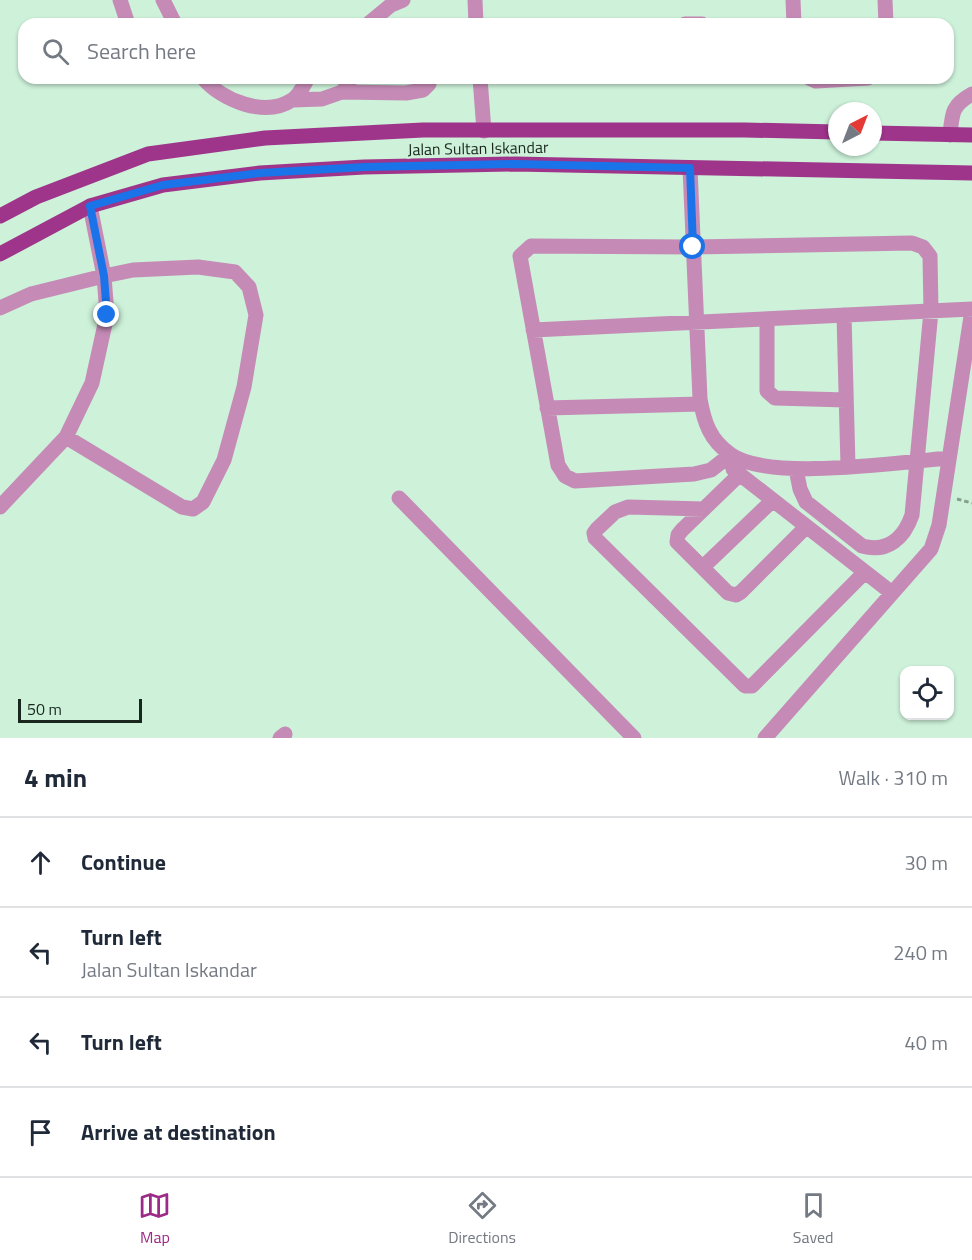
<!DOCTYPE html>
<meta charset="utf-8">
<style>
body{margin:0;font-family:"Titillium Web",sans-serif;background:#f6f6f7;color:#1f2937}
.controls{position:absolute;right:18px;bottom:18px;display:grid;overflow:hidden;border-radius:12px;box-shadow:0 2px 4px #0004}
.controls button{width:54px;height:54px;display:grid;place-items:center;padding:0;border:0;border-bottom:2px solid #e0e1e3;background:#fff;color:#1f2937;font:30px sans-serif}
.compass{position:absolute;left:828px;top:102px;width:54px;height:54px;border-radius:50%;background:#fff;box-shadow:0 2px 4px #0004;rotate:42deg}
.scale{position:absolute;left:18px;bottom:15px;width:124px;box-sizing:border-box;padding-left:6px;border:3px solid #1a271e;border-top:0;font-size:16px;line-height:21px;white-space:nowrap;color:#1a271e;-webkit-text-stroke:4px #cdf1d9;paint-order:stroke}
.stop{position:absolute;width:18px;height:18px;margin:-14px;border:4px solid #1a73e8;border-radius:50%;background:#fff}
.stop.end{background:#1a73e8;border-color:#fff;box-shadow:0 2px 6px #0008}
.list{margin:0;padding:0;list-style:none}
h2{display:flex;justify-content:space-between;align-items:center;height:78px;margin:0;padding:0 24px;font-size:26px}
h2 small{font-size:20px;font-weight:400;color:#747a83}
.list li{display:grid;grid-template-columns:39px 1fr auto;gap:18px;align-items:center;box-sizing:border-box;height:90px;padding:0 24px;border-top:2px solid #e0e1e3}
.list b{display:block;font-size:22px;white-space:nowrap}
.list p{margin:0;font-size:20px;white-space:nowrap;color:#747a83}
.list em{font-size:20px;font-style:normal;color:#747a83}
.icon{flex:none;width:33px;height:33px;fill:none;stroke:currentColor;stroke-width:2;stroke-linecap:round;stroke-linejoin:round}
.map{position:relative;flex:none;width:972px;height:738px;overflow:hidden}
.search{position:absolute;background:#fff;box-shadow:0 2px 4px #0004;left:18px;right:18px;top:18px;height:66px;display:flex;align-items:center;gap:15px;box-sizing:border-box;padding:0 21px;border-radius:18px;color:#747a83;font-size:22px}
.sheet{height:438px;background:#fff}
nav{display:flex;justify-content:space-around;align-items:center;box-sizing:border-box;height:84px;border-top:2px solid #e0e1e3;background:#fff;font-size:16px;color:#747a83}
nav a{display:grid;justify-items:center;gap:3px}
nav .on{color:#9c2b88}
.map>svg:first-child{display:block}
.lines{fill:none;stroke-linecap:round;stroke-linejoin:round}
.path{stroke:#859f8e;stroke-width:3;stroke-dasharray:4.5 3;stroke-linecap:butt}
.minor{stroke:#c58bb6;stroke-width:15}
.major{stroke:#9f348b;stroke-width:15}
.route{stroke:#1a73e8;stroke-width:8}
.labels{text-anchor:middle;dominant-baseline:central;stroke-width:4.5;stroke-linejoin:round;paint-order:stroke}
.street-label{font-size:16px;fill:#1a271e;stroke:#cdf1d9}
</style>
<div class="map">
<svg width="972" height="738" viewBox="0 0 972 738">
<rect width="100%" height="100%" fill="#cdf1d9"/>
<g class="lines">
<path class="path" d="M 957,499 L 972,503"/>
<path class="minor" d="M 120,0 L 128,24
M 163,0 L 175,24
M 475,0 L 476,24
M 793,0 L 794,24
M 885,0 L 886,24
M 368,24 L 391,5 L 403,0
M 685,24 L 702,24
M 203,78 C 221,100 265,118 292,100 C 300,95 303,86 308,78
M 352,78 L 342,92 L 406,93 L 423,90 L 429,84 L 430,78
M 480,78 L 484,131
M 809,78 L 816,81 L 868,78
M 292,100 L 322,99 L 342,92
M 950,135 C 952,113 952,105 972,94
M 690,168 L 700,399 C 704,422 710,440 730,454 C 768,482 900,462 949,458
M 0,308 L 31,294 L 104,276 L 107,315 L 92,383 L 66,437 L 0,507
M 844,315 L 848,466
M 767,319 L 767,391 L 775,398 L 846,400
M 533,330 L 972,309
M 547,408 L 701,404
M 66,437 L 182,507 L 193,509 L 203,502 L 224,460 L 244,387 L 256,315 L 249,287 L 235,272 L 198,267 L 133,270 L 104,276 L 90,206
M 730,455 L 711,470 L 694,474 L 575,481 L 565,476 L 558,465 L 520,256 L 531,246 L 693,247 L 912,243 L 923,247 L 930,256 L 931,311 L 912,515 C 904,538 888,553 862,546 L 806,502 L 800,489 L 796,469
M 733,469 L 892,593
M 739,475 L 682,530 L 678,535 L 677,542 L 728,593 L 736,595 L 741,592 L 806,527
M 399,498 L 634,738
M 704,509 L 628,507 L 615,512 L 597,529 L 594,533 L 595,538 L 745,686 L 752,686 L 865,572
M 703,567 L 772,501
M 280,738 L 285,734
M 765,738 L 931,549 L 939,525 L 972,310"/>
<path class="major" d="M 873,133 L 972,135
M 0,216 L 36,197 L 148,154 L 265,138 L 423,130 L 745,130 L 837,132
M 0,254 L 90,206 L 163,185 L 260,173 L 364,167 L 515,164 L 972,173"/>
</g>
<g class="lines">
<path class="route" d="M 107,315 L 104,276 L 90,206 L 163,185 L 260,173 L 364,167 L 515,164 L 690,168 L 693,247"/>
</g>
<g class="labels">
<g class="street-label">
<text transform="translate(478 148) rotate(-1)">Jalan Sultan Iskandar</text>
</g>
</g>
</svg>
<div class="controls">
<button><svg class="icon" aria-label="locate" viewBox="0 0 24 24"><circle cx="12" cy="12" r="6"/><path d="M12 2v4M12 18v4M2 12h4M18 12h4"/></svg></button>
</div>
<svg class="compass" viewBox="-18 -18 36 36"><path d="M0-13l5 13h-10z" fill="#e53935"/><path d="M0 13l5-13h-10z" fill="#747a83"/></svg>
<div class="scale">50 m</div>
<div class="stop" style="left:693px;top:247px"></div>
<div class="stop end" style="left:107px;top:315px"></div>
<div class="search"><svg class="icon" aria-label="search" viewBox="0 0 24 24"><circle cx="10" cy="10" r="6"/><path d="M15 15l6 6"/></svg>Search here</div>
</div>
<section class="sheet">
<h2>4 min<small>Walk · 310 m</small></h2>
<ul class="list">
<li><svg class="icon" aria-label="ahead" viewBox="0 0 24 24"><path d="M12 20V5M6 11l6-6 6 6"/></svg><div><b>Continue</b></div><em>30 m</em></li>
<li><svg class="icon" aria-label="left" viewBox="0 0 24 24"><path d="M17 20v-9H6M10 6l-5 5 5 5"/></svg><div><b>Turn left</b><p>Jalan Sultan Iskandar</p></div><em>240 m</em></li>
<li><svg class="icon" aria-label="left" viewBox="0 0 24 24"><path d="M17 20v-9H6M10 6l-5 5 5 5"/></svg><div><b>Turn left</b></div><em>40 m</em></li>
<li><svg class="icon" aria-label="arrive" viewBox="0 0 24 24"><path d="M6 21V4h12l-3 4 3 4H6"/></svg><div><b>Arrive at destination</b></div></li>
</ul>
</section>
<nav>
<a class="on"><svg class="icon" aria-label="map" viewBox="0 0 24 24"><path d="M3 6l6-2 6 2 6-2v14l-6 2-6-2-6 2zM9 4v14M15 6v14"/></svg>Map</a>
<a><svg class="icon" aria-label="directions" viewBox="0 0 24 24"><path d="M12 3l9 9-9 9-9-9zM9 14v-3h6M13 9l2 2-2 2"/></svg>Directions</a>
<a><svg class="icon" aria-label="saved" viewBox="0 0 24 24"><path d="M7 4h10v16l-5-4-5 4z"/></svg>Saved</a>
</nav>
